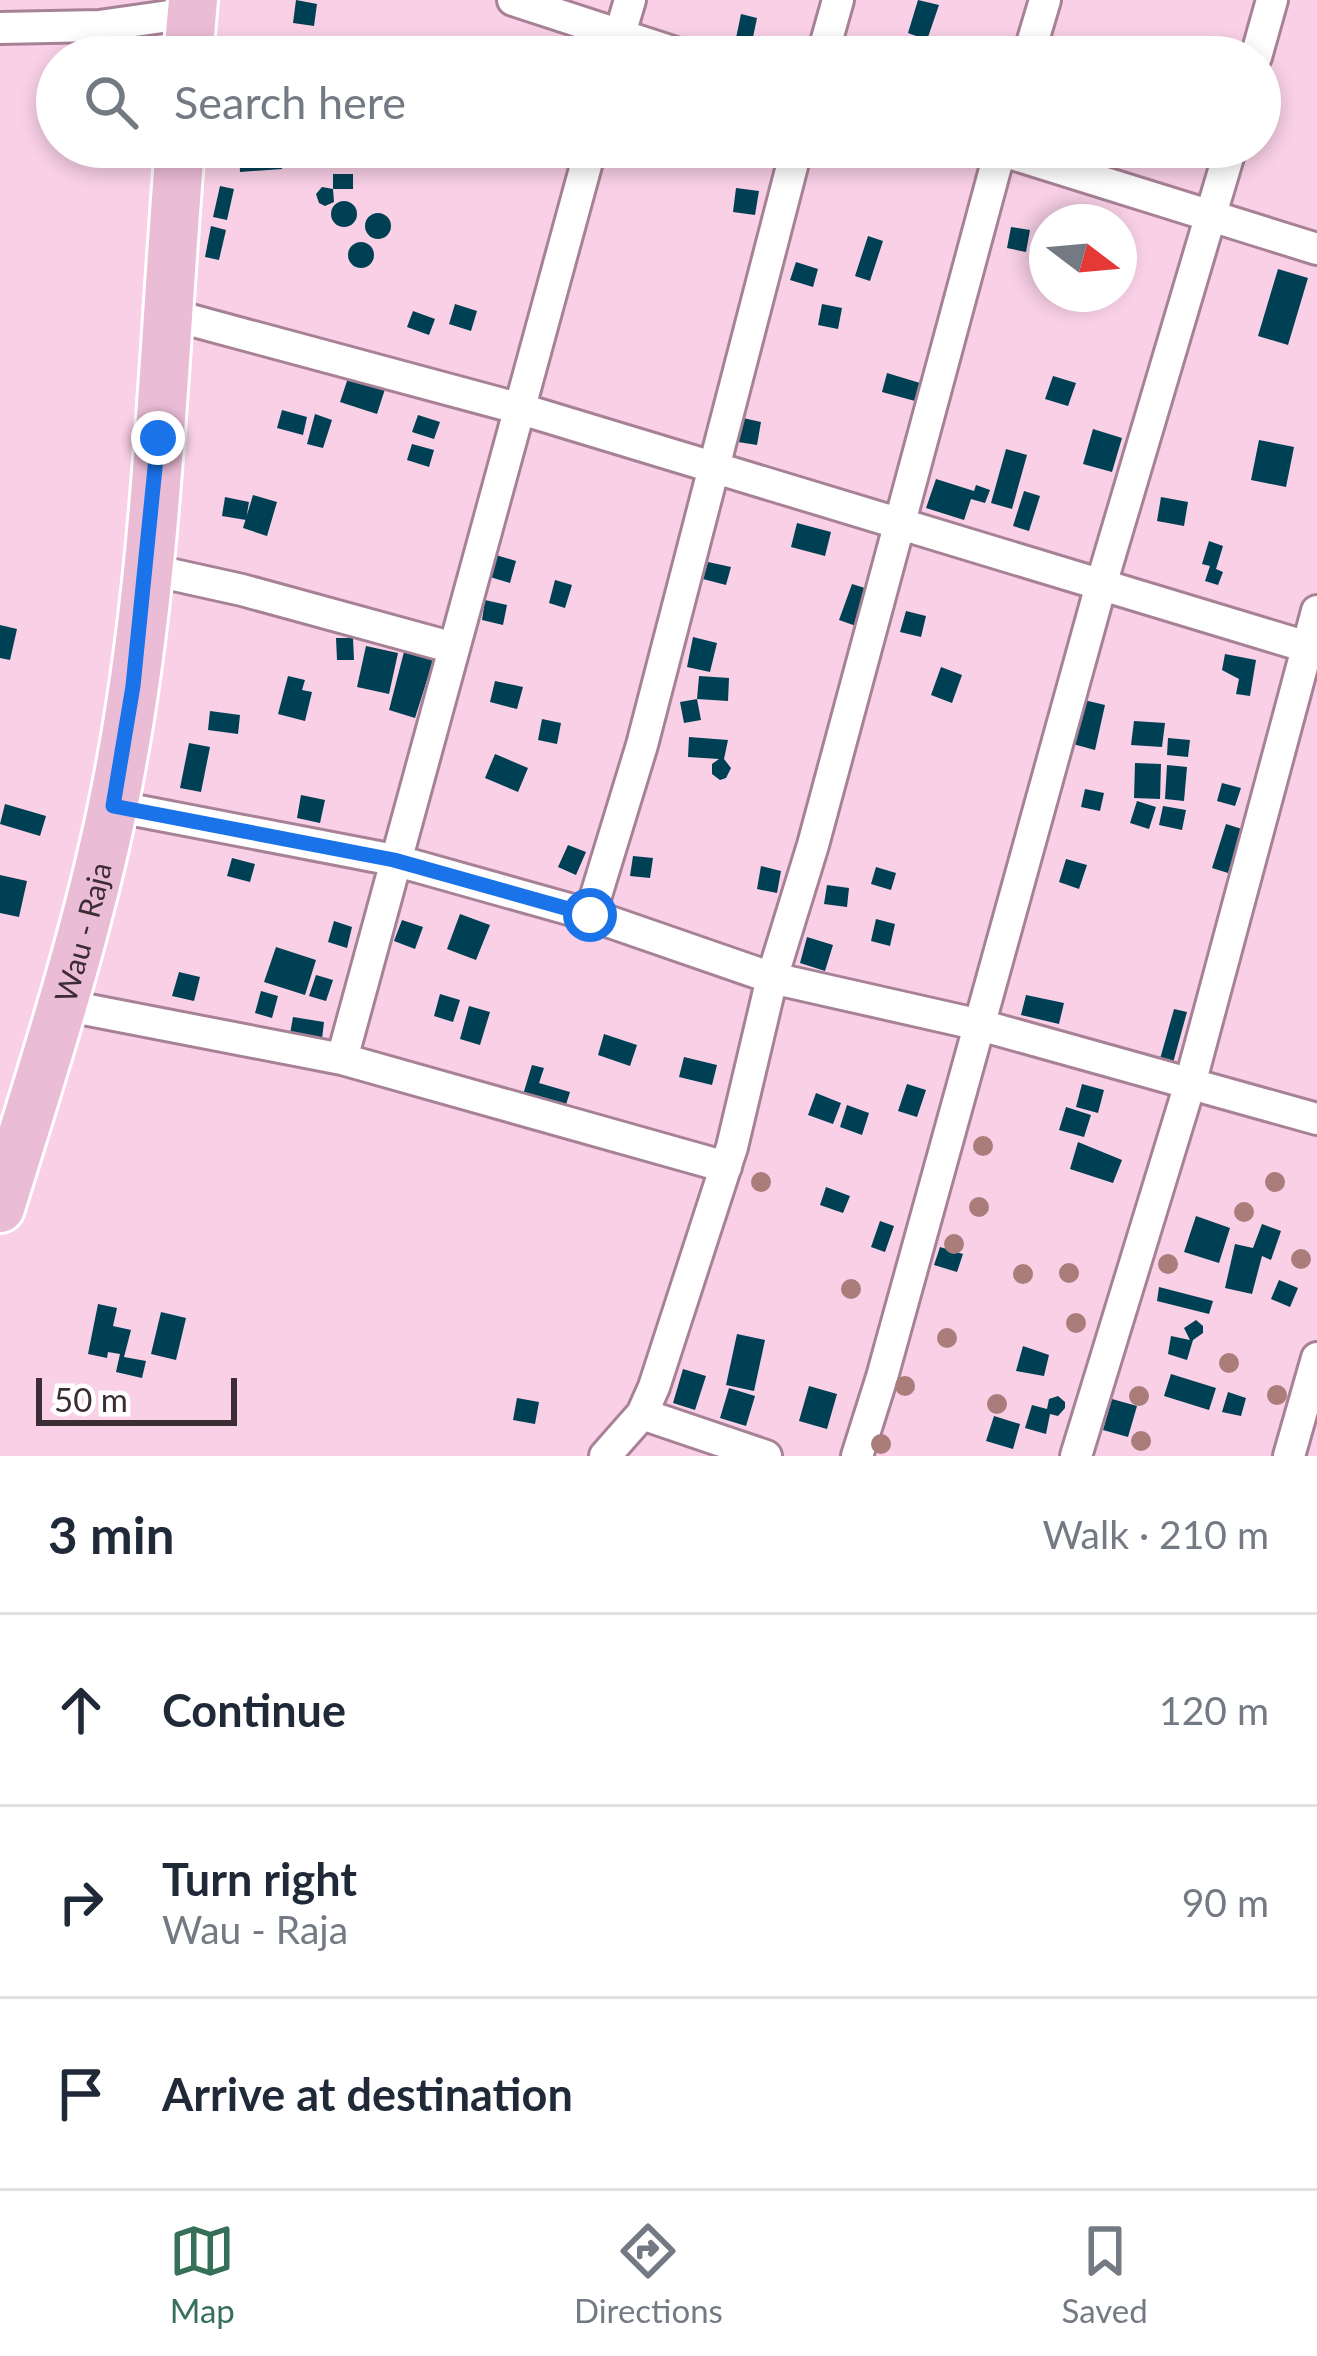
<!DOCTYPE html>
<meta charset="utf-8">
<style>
body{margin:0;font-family:Lato,sans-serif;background:#f2f2f3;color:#1f2937}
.compass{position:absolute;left:1029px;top:204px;width:108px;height:108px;border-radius:50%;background:#fff;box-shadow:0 6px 18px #0003;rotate:106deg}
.scale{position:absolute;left:36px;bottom:30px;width:201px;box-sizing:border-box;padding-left:12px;border:6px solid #3c2d35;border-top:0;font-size:33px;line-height:42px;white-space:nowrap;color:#3c2d35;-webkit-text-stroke:9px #fff;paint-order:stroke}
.stop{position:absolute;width:36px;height:36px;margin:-27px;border:9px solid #1a73e8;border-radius:50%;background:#fff}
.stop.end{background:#1a73e8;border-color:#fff;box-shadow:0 3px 12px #0008}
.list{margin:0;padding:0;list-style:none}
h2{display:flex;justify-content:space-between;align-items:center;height:156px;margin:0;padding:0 48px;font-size:51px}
h2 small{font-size:39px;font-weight:400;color:#747a83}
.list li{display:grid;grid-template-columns:78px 1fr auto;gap:36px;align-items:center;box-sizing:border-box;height:192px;padding:0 48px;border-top:3px solid #e0e1e3}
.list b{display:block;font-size:45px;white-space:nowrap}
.list p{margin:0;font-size:39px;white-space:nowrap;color:#747a83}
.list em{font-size:39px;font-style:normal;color:#747a83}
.icon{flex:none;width:66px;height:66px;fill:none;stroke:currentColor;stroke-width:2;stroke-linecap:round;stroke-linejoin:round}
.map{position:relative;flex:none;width:1317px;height:1456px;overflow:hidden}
.search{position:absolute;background:#fff;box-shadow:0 6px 18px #0003;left:36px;right:36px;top:36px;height:132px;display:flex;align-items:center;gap:30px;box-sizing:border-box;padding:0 42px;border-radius:66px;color:#747a83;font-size:45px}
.sheet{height:732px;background:#fff}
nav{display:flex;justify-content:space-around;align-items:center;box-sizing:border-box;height:168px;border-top:3px solid #e0e1e3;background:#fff;font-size:33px;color:#747a83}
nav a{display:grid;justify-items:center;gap:6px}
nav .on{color:#367058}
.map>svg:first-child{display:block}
.building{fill:#004054}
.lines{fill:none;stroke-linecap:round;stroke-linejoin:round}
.minor-casing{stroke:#a78296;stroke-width:36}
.primary-casing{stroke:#fff;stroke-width:54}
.minor{stroke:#fff;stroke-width:30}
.primary{stroke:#ebbcd6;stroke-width:48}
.tree{fill:#aa7c7a}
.route{stroke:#1a73e8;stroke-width:15}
.labels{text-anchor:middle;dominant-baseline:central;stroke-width:12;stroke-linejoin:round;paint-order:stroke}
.street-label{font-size:30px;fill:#3c2d35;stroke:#fff}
</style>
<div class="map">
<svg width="1317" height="1456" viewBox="0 0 1317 1456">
<rect width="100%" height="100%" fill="#f9d0e6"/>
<path class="building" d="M 296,0 L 317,4 L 314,26 L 293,23 Z
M 918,0 L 939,5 L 927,40 L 908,33 Z
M 741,14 L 757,18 L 752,42 L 736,38 Z
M 239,147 L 281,147 L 282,169 L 240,172 Z
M 333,174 L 353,174 L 353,189 L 333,189 L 334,202 L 325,206 L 319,203 L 316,194 L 322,187 L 333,189 Z
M 220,186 L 234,189 L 227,220 L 213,217 Z
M 736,188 L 759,191 L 755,215 L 733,212 Z
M331 214a13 13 0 1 1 26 0a13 13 0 1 1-26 0Z
M365 226a13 13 0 1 1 26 0a13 13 0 1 1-26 0Z
M 211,226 L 226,230 L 219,260 L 205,257 Z
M 1011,227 L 1030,230 L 1026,252 L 1007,248 Z
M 868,236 L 883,241 L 870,281 L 855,276 Z
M348 255a13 13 0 1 1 26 0a13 13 0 1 1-26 0Z
M 796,262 L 818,269 L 813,287 L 790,280 Z
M 1278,269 L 1308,278 L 1288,345 L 1258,336 Z
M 455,304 L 477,311 L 471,331 L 449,324 Z
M 822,304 L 842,308 L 838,329 L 818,325 Z
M 413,311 L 435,319 L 429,335 L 407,327 Z
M 887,373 L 920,383 L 915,401 L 882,392 Z
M 1053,376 L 1076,383 L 1068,406 L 1045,399 Z
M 348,378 L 385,389 L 377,414 L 340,402 Z
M 282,410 L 307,417 L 303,435 L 277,428 Z
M 315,414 L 332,420 L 323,448 L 307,444 Z
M 418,415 L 440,422 L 434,439 L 412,432 Z
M 743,418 L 761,422 L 757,445 L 738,442 Z
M 1093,429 L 1122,438 L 1112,472 L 1083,464 Z
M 1259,440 L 1294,447 L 1286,487 L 1251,480 Z
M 412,444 L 434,450 L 429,467 L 407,460 Z
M 1006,449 L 1027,455 L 1012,509 L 991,503 Z
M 936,479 L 974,491 L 976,485 L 990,490 L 985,503 L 971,499 L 964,520 L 926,508 Z
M 1024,491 L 1040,496 L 1029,531 L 1013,526 Z
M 253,495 L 277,502 L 267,536 L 243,528 Z
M 225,497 L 249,502 L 246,520 L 222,516 Z
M 1161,497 L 1188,502 L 1184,526 L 1157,521 Z
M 797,523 L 831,532 L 825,556 L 791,547 Z
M 1209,541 L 1223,546 L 1216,569 L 1223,572 L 1218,585 L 1205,581 L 1210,566 L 1202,564 Z
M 496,555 L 516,561 L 510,583 L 490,577 Z
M 708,562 L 731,567 L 726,585 L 703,579 Z
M 555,580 L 572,585 L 565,608 L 549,603 Z
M 852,584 L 868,589 L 856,626 L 839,620 Z
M 485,600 L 507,605 L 503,625 L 482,620 Z
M 906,611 L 926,616 L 921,637 L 900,632 Z
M 0,625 L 17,629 L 10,660 L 0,658 Z
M 693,637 L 717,643 L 710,672 L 687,667 Z
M 336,638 L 353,638 L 354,660 L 337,660 Z
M 366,646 L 398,653 L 389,694 L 357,687 Z
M 405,648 L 434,658 L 415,718 L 389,710 Z
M 1225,654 L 1256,660 L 1250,696 L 1236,694 L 1239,679 L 1222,670 Z
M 941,667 L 962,675 L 952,703 L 931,695 Z
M 288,676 L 305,680 L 302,690 L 312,692 L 305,721 L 278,714 Z
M 699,676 L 729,678 L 728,701 L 697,699 Z
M 495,681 L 523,687 L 517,709 L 490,702 Z
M 697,699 L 701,720 L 684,723 L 680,702 Z
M 1084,700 L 1105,705 L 1095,750 L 1073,744 Z
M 210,711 L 240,715 L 238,734 L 208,730 Z
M 542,719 L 561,723 L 557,744 L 538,740 Z
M 1134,721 L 1165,723 L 1162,747 L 1131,745 Z
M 689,737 L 728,740 L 724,759 L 731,768 L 726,778 L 720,780 L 712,774 L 712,764 L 719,759 L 688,757 Z
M 1168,738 L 1190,740 L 1188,757 L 1167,755 Z
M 189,743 L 210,747 L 201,792 L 180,788 Z
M 495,754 L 528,768 L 518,792 L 485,778 Z
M 1135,763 L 1161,764 L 1160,799 L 1134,798 Z
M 1167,765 L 1187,767 L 1184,801 L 1165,799 Z
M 1222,783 L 1241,788 L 1235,806 L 1217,801 Z
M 1085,789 L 1104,793 L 1100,811 L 1081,807 Z
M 301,795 L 325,800 L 320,823 L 297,818 Z
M 1137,801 L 1156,807 L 1149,829 L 1130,823 Z
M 5,804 L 46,816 L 40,836 L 0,824 Z
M 1163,806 L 1186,810 L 1182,830 L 1159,825 Z
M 1226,824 L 1242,829 L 1228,873 L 1212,868 Z
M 568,845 L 586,852 L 576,875 L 558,867 Z
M 633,856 L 653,858 L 650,878 L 630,876 Z
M 232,858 L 255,864 L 250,882 L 227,876 Z
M 1066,859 L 1087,865 L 1079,889 L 1059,882 Z
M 761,866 L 781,871 L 777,893 L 757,889 Z
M 876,867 L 896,873 L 891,890 L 871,884 Z
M 0,875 L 27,881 L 19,917 L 0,913 Z
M 827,885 L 849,888 L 847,907 L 824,904 Z
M 460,914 L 490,925 L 476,960 L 447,949 Z
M 876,919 L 895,924 L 890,946 L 871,941 Z
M 402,920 L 423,927 L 415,949 L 394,941 Z
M 334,921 L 352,927 L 347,948 L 328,942 Z
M 807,937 L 833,945 L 825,971 L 800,963 Z
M 276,947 L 316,960 L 305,995 L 264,982 Z
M 179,972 L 200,977 L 194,1001 L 172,996 Z
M 316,975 L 333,980 L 326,1001 L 309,996 Z
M 261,991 L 278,996 L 272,1018 L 255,1013 Z
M 440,994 L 460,1000 L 453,1022 L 434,1016 Z
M 1026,995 L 1064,1003 L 1059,1024 L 1021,1015 Z
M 469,1006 L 490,1012 L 480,1045 L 460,1039 Z
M 1174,1009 L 1187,1012 L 1173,1063 L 1160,1059 Z
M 293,1017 L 324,1022 L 322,1039 L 290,1034 Z
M 604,1034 L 637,1045 L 630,1066 L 598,1055 Z
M 684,1057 L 717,1065 L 712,1085 L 679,1077 Z
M 532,1065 L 544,1068 L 539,1083 L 570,1092 L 564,1111 L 522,1098 Z
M 907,1084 L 926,1090 L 917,1117 L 898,1111 Z
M 1082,1084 L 1104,1090 L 1098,1113 L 1076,1107 Z
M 816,1093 L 841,1103 L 833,1124 L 808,1115 Z
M 847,1105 L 869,1113 L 862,1135 L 840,1127 Z
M 1066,1107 L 1091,1115 L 1084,1137 L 1059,1130 Z
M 1078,1142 L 1122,1160 L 1113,1183 L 1070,1169 Z
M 826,1187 L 850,1196 L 843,1213 L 820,1205 Z
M 1196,1216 L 1230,1228 L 1219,1263 L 1184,1252 Z
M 880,1221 L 894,1226 L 885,1252 L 871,1247 Z
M 1262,1224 L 1281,1231 L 1271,1260 L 1262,1256 L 1252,1294 L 1225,1288 L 1235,1244 L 1253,1248 Z
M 940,1247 L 963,1254 L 957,1272 L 934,1265 Z
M 1279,1280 L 1298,1288 L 1290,1307 L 1271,1299 Z
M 1159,1287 L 1213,1301 L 1209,1314 L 1157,1301 Z
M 98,1304 L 117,1308 L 113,1326 L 131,1330 L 124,1357 L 146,1361 L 142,1378 L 116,1372 L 120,1354 L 108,1352 L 107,1358 L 88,1354 Z
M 161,1312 L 186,1318 L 176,1360 L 151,1354 Z
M 1196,1320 L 1203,1326 L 1203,1333 L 1193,1340 L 1187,1360 L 1168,1354 L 1171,1336 L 1190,1340 L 1184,1328 Z
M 737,1334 L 765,1340 L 754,1391 L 726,1385 Z
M 1023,1346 L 1049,1355 L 1044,1376 L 1016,1371 Z
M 683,1369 L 706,1376 L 695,1410 L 673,1403 Z
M 1171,1374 L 1216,1388 L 1209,1410 L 1164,1396 Z
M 809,1386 L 837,1394 L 827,1429 L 799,1421 Z
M 729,1388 L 755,1396 L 746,1426 L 720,1418 Z
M 1228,1392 L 1246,1398 L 1241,1416 L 1222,1412 Z
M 1058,1396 L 1065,1402 L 1065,1408 L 1058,1416 L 1050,1414 L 1046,1434 L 1025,1428 L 1032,1405 L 1047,1409 L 1049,1399 Z
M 517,1398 L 539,1402 L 535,1424 L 513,1420 Z
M 1112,1399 L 1137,1406 L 1128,1437 L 1103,1430 Z
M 994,1416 L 1020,1424 L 1013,1449 L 986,1441 Z"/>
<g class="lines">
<defs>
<path id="minor" d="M 513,0 L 688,57
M 0,28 L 99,26 L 191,13
M 613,57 L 630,0
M 822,57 L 838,0
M 1028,57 L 1045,0
M 1256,57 L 1272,0
M 990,147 L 1317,249
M 168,314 L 521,409 L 1317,650
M 147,569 L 242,590 L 454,648
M 113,806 L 394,860 L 590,915 L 772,978 L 980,1025 L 1317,1119
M 590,915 L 642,745 L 797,147
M 63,1005 L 342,1059 L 726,1167
M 342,1059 L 591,147
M 642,1414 L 766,1456
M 605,1456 L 642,1414 L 654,1387 L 732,1147 L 772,978 L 813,845 L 1001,147
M 857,1456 L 882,1377 L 1101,585 L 1231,147
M 1076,1456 L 1190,1084 L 1317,611
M 1289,1456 L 1317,1358"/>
<g id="primary">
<path d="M 188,57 L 193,0"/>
<path id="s1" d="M 0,1208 C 41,1075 85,942 113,806 C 158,590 162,366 180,147"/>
</g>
</defs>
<use href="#minor" class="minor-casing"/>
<use href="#primary" class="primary-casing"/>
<use href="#minor" class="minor"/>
<use href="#primary" class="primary"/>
</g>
<g class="tree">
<circle cx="983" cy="1146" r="10"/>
<circle cx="761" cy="1182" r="10"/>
<circle cx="1275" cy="1182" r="10"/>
<circle cx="979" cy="1207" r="10"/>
<circle cx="1244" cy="1212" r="10"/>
<circle cx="954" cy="1244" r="10"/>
<circle cx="1301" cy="1259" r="10"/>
<circle cx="1168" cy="1264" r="10"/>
<circle cx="1069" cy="1273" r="10"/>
<circle cx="1023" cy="1274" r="10"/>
<circle cx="851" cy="1289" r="10"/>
<circle cx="1076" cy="1323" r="10"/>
<circle cx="947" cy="1338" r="10"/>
<circle cx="1229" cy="1363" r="10"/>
<circle cx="905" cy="1386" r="10"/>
<circle cx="1277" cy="1395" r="10"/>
<circle cx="1139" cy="1396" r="10"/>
<circle cx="997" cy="1404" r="10"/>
<circle cx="1141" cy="1441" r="10"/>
<circle cx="881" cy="1444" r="10"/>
</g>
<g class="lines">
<path class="route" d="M 158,438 L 133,686 L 113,806 L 394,860 L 590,915"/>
</g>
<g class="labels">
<g class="street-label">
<text stroke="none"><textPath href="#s1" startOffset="288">Wau - Raja</textPath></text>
</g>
</g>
</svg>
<svg class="compass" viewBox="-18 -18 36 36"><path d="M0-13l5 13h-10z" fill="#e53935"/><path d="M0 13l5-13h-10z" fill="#747a83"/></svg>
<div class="scale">50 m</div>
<div class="stop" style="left:590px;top:915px"></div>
<div class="stop end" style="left:158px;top:438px"></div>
<div class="search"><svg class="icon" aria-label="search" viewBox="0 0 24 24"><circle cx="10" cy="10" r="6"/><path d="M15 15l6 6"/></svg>Search here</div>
</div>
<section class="sheet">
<h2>3 min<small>Walk · 210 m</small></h2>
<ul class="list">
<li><svg class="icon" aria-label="ahead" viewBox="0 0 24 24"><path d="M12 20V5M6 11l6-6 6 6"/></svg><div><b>Continue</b></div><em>120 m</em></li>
<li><svg class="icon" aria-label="right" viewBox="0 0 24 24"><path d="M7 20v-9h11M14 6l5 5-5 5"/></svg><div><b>Turn right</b><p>Wau - Raja</p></div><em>90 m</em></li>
<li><svg class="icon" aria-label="arrive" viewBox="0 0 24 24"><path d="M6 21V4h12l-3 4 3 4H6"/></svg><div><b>Arrive at destination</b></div></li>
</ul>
</section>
<nav>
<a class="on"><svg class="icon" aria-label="map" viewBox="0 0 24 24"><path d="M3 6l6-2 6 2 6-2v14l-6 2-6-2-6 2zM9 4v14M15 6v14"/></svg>Map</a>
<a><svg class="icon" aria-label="directions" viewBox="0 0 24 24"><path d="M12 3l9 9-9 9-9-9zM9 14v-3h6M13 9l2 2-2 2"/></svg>Directions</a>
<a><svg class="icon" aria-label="saved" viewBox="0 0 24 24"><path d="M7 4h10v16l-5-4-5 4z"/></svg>Saved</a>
</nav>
